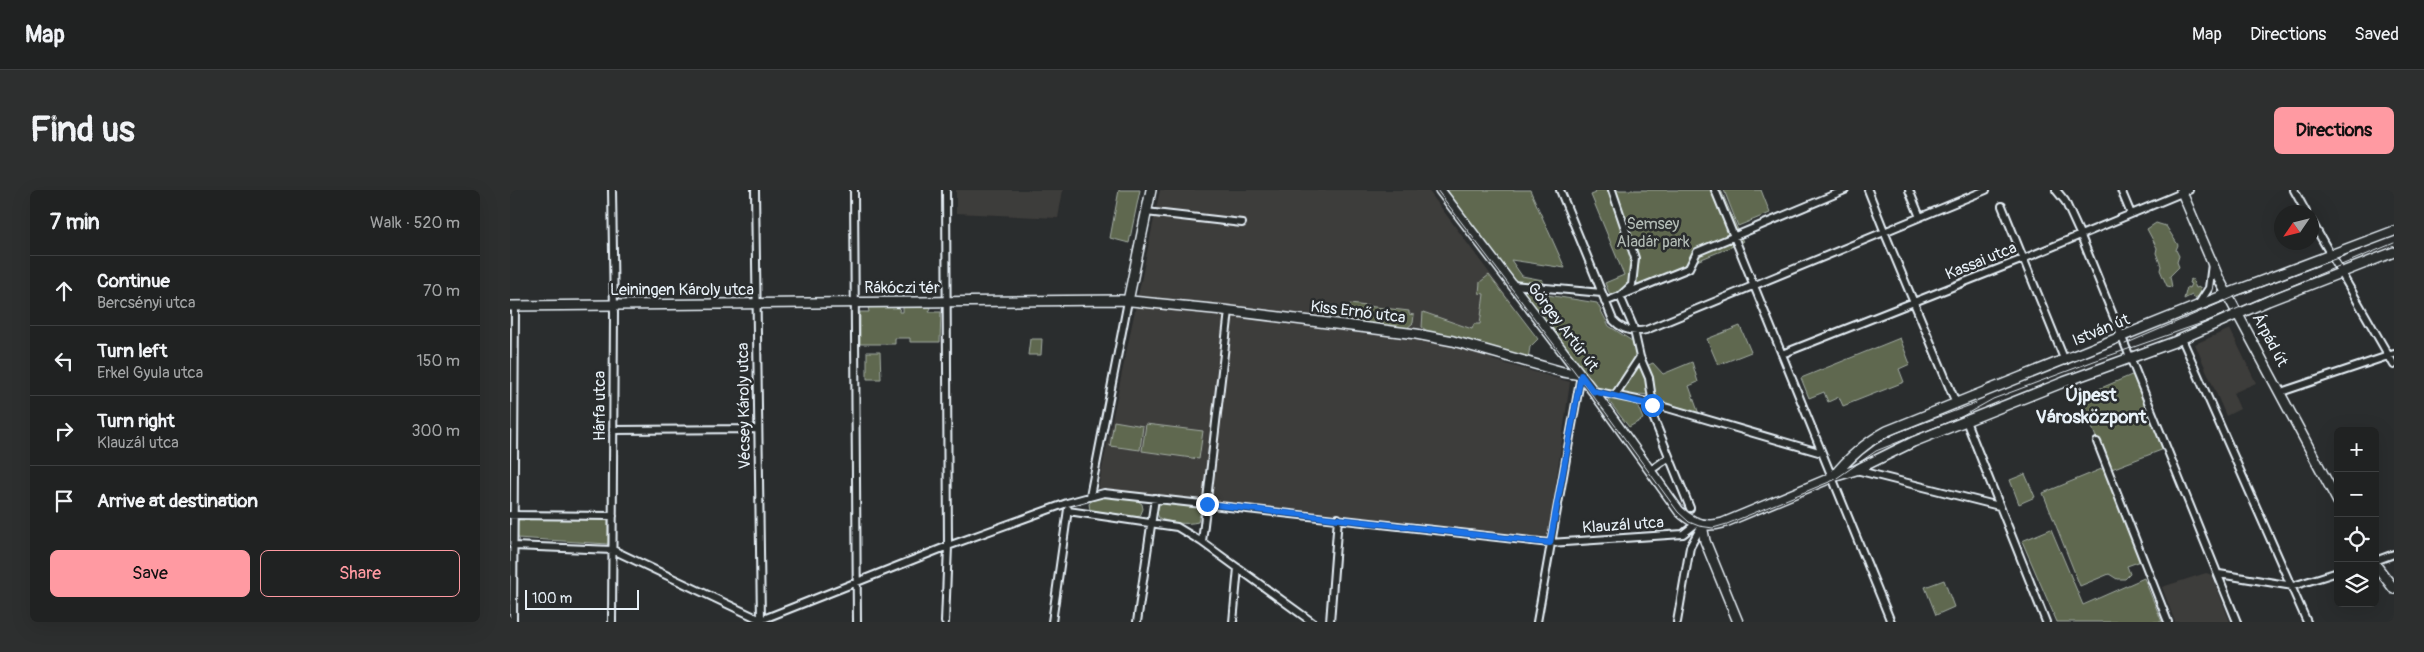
<!DOCTYPE html>
<meta charset="utf-8">
<style>
body{margin:0;font-family:Pangolin,sans-serif;background:#2d2f2f;color:#f1f3f6}
.controls{position:absolute;right:15px;bottom:15px;display:grid;overflow:hidden;border-radius:8px;box-shadow:0 5px 20px #0002}
.controls button{width:45px;height:45px;display:grid;place-items:center;padding:0;border:0;border-bottom:1px solid #3d3f40;background:#202222;color:#f1f3f6;font:25px sans-serif}
.compass{position:absolute;left:1764px;top:15px;width:45px;height:45px;border-radius:50%;background:#202222;box-shadow:0 5px 20px #0002;rotate:235deg}
.scale{position:absolute;left:15px;bottom:12px;width:114px;box-sizing:border-box;padding-left:5px;border:2px solid #e8f1f8;border-top:0;font-size:14px;line-height:18px;white-space:nowrap;color:#e8f1f8;-webkit-text-stroke:4px #2a2d2e;paint-order:stroke}
.stop{position:absolute;width:15px;height:15px;margin:-11px;border:4px solid #1a73e8;border-radius:50%;background:#fff}
.stop.end{background:#1a73e8;border-color:#fff;box-shadow:0 1px 5px #0008}
.list{margin:0;padding:0;list-style:none}
h2{display:flex;justify-content:space-between;align-items:center;height:65px;margin:0;padding:0 20px;font-size:21px}
h2 small{font-size:16px;font-weight:400;color:#a2a4a5}
.list li{display:grid;grid-template-columns:32px 1fr auto;gap:15px;align-items:center;box-sizing:border-box;height:70px;padding:0 20px;border-top:1px solid #3d3f40}
.list b{display:block;font-size:19px;white-space:nowrap}
.list p{margin:0;font-size:16px;white-space:nowrap;color:#a2a4a5}
.list em{font-size:16px;font-style:normal;color:#a2a4a5}
.actions{display:flex;gap:10px;padding:15px 20px}
.actions a{flex:1;padding:11px 0;border:1px solid #ff9aa2;border-radius:8px;text-align:center;font-size:18px;color:#ff9aa2}
.actions .main{background:#ff9aa2;color:#111}
.icon{flex:none;width:28px;height:28px;fill:none;stroke:currentColor;stroke-width:2;stroke-linecap:round;stroke-linejoin:round}
.map{position:relative;flex:none;width:1884px;height:432px;overflow:hidden;border-radius:8px}
header{display:flex;align-items:center;gap:30px;box-sizing:border-box;height:70px;padding:0 25px;background:#202222;border-bottom:1px solid #3d3f40}
header strong{font-size:24px}
nav{display:flex;gap:28px;margin-inline-start:auto;font-size:18px}
.intro{display:flex;align-items:center;justify-content:space-between;box-sizing:border-box;height:120px;padding:0 30px}
h1{margin:0;font-size:35px}
.button{padding:12px 22px;border-radius:8px;background:#ff9aa2;color:#111;font-size:18px;font-weight:700}
main{display:flex;gap:30px;padding:0 30px}
aside{flex:1;background:#202222;border-radius:8px;box-shadow:0 5px 20px #0002}
.map>svg:first-child{display:block}
.built{fill:#3e3c3a}
.green{fill:#5e684f;stroke:#a3aca4}
.lines{fill:none;stroke-linecap:round;stroke-linejoin:round}
.street-casing{stroke:#e8f1f8;stroke-width:10}
.secondary-casing{stroke:#e8f1f8;stroke-width:12}
.street{stroke:#2a2d2e;stroke-width:6}
.secondary{stroke:#2a2d2e;stroke-width:9}
.tram{stroke:#e8f1f8;stroke-width:1}
.route{stroke:#1a73e8;stroke-width:6}
.labels{text-anchor:middle;dominant-baseline:central;stroke-width:5;stroke-linejoin:round;paint-order:stroke}
.park-label{font-size:16px;fill:#b1bab4;stroke:#2a2d2e}
.street-label{font-size:16px;fill:#e8f1f8;stroke:#2a2d2e}
.quarter-label{font-size:19px;font-weight:bold;fill:#e8f1f8;stroke:#2a2d2e}
</style>
<header>
<strong>Map</strong>
<nav><a>Map</a><a>Directions</a><a>Saved</a></nav>
</header>
<div class="intro"><h1>Find us</h1><a class="button">Directions</a></div>
<main>
<aside>
<h2>7 min<small>Walk · 520 m</small></h2>
<ul class="list">
<li><svg class="icon" aria-label="ahead" viewBox="0 0 24 24"><path d="M12 20V5M6 11l6-6 6 6"/></svg><div><b>Continue</b><p>Bercsényi utca</p></div><em>70 m</em></li>
<li><svg class="icon" aria-label="left" viewBox="0 0 24 24"><path d="M17 20v-9H6M10 6l-5 5 5 5"/></svg><div><b>Turn left</b><p>Erkel Gyula utca</p></div><em>150 m</em></li>
<li><svg class="icon" aria-label="right" viewBox="0 0 24 24"><path d="M7 20v-9h11M14 6l5 5-5 5"/></svg><div><b>Turn right</b><p>Klauzál utca</p></div><em>300 m</em></li>
<li><svg class="icon" aria-label="arrive" viewBox="0 0 24 24"><path d="M6 21V4h12l-3 4 3 4H6"/></svg><div><b>Arrive at destination</b></div></li>
</ul>
<div class="actions"><a class="main">Save</a><a>Share</a></div>
</aside>
<div class="map">
<svg width="1884" height="432" viewBox="0 0 1884 432">
<rect width="100%" height="100%" fill="#2a2d2e"/>
<filter id="ink" filterUnits="userSpaceOnUse"><feTurbulence type="fractalNoise" baseFrequency=".02" numOctaves="2"/><feDisplacementMap in="SourceGraphic" scale="10" xChannelSelector="R" yChannelSelector="G"/><feConvolveMatrix kernelMatrix="1 2 1 2 8 2 1 2 1" color-interpolation-filters="sRGB"/></filter>
<g filter="url(#ink)">
<path class="built" d="M 446,0 L 553,0 L 548,28 L 446,23 Z
M 650,0 L 918,0 L 1009,123 L 993,136 L 982,170 L 1060,192 L 1038,350 L 588,298 Z
M 1720,139 L 1746,193 L 1723,203 L 1730,219 L 1716,226 L 1685,154 Z
M 1696,383 L 1702,385 L 1720,432 L 1665,432 L 1652,397 Z"/>
<path class="green" d="M 609,0 L 630,0 L 619,53 L 600,48 Z
M 937,0 L 1020,0 L 1055,78 L 1001,70 L 1012,86 L 1033,90 L 1031,104 L 1087,113 L 1099,136 L 1122,151 L 1134,177 L 1143,173 L 1153,184 L 1182,172 L 1188,192 L 1179,196 L 1189,224 L 1149,213 L 1139,205 L 1129,204 L 1127,207 L 1086,200 Z
M 1085,0 L 1211,0 L 1233,52 L 1121,98 L 1119,93 L 1110,103 L 1101,107 L 1095,93 L 1114,85 L 1081,5 L 1086,3 Z
M 1214,0 L 1251,0 L 1260,23 L 1228,36 Z
M 1646,33 L 1656,36 L 1668,55 L 1666,60 L 1669,66 L 1667,72 L 1669,77 L 1660,86 L 1662,97 L 1657,96 L 1650,80 L 1651,76 L 1646,63 L 1647,58 L 1637,39 Z
M 979,85 L 1028,149 L 1020,157 L 1018,169 L 918,142 L 912,137 L 913,122 L 962,139 L 964,134 L 970,134 L 974,104 L 969,103 L 970,92 Z
M 1682,89 L 1686,98 L 1690,97 L 1691,102 L 1690,106 L 1684,108 L 1682,105 L 1674,109 L 1677,97 L 1679,98 L 1681,94 L 1679,93 L 1680,90 Z
M 840,114 L 899,121 L 899,124 L 904,125 L 903,133 L 896,139 L 846,133 L 839,123 Z
M 390,115 L 389,122 L 393,122 L 393,116 L 418,115 L 421,118 L 419,122 L 431,122 L 430,152 L 400,152 L 400,148 L 385,148 L 385,154 L 350,154 L 350,122 L 359,122 L 358,117 Z
M 1230,136 L 1241,162 L 1208,175 L 1197,149 Z
M 1390,148 L 1400,174 L 1389,179 L 1394,192 L 1333,216 L 1329,207 L 1318,212 L 1314,202 L 1299,208 L 1291,188 Z
M 520,149 L 532,149 L 531,165 L 518,165 Z
M 357,162 L 370,162 L 371,189 L 357,189 Z
M 1624,184 L 1654,259 L 1599,280 L 1570,207 Z
M 1099,207 L 1127,214 L 1133,229 L 1119,237 L 1098,210 Z
M 604,231 L 633,236 L 630,260 L 600,256 Z
M 636,234 L 693,241 L 689,269 L 632,261 Z
M 1594,278 L 1631,371 L 1617,376 L 1620,384 L 1615,389 L 1607,389 L 1599,384 L 1570,396 L 1533,303 Z
M 1515,284 L 1525,307 L 1509,314 L 1500,290 Z
M 591,306 L 625,309 L 632,314 L 633,319 L 630,326 L 625,327 L 580,320 L 579,314 L 583,309 Z
M 653,313 L 688,316 L 691,320 L 688,332 C 676,335 660,333 649,328 L 647,323 L 649,315 Z
M 8,328 L 98,329 L 98,354 L 7,348 Z
M 1541,339 L 1573,415 L 1634,388 L 1652,432 L 1547,432 L 1512,351 Z
M 1434,390 L 1444,417 L 1426,425 L 1415,397 Z"/>
<g class="lines">
<defs>
<path id="street" d="M 102,0 L 104,123 L 102,432
M 245,0 L 251,431
M 344,0 L 347,432
M 1050,0 L 1103,130 C 1112,140 1123,143 1136,140 L 1476,0
M 1102,0 L 1125,68 L 1122,95 L 1110,106 L 1123,136 L 1130,167 L 1139,188 L 1143,216
M 1205,0 L 1381,432
M 1358,0 L 1373,38
M 1399,0 L 1410,27
M 1546,0 L 1555,11 L 1571,46 L 1727,432
M 1611,0 L 1621,24
M 1784,0 L 1796,22
M 1492,16 L 1555,171
M 636,22 L 732,33
M 1802,32 L 1884,175
M 1376,46 L 1446,213
M 1002,95 L 1092,103
M 1095,112 L 1179,78 L 1187,62 L 1335,0
M 1688,115 L 1699,98 L 1702,74
M 1672,149 L 1797,432
M 1272,164 L 1513,69 L 1679,0
M 1083,201 L 1137,212 L 1312,263
M 1771,202 L 1884,164
M 1105,205 L 1130,167
M 1137,212 L 1180,318
M 1456,231 L 1536,432
M 103,240 L 248,239
M 1587,252 L 1658,432
M 1141,280 L 1158,268
M 1346,280 L 1489,316
M 580,306 L 618,111
M 558,321 L 667,337 L 692,352 L 802,432
M 0,325 L 103,326
M 692,352 L 719,121
M 3,356 L 103,360 L 251,430
M 1865,371 L 1884,364
M 1709,384 L 1783,396 L 1828,382
M 251,430 L 438,356 L 557,313 L 594,303 L 1040,353 L 1173,344 L 1187,333
M 3,432 L 5,116
M 435,432 L 438,356 L 436,0
M 542,432 L 558,319
M 627,432 L 645,308
M 723,432 L 728,378
M 820,432 L 828,328
M 1027,432 L 1071,185
M 1167,432 L 1180,357 L 1192,335"/>
<path id="secondary" d="M 930,0 L 1083,201 L 1169,321 C 1182,334 1196,338 1213,333 L 1323,287 L 1346,280 L 1403,252 L 1554,192 L 1664,152 L 1758,111 L 1884,62
M 1671,0 L 1709,89 L 1828,312
M 618,111 L 641,0
M 0,116 L 611,110 L 713,120 L 906,144 L 943,151 L 1053,182 L 1071,185
M 1323,287 C 1339,267 1355,253 1377,241 L 1717,104 L 1884,41
M 1192,335 L 1195,351 L 1228,432
M 1865,374 L 1884,399"/>
</defs>
<use href="#street" class="street-casing"/>
<use href="#secondary" class="secondary-casing"/>
<use href="#street" class="street"/>
<use href="#secondary" class="secondary"/>
<path class="tram" d="M 927,0 L 1096,223 L 1168,322 L 1179,332 L 1189,336 L 1203,338 L 1217,334 L 1324,290 L 1366,261 L 1451,227 L 1483,209 L 1584,171 L 1695,132 L 1884,53
M 1615,154 L 1729,105 L 1849,60
M 1362,256 L 1386,243 L 1466,213"/>
</g>
</g>
<g class="lines" filter="url(#ink)">
<path class="route" d="M 697,314 L 1040,353 L 1071,185 L 1083,201 L 1142,215"/>
</g>
<g class="labels">
<g class="park-label">
<text x="1143" y="34">Semsey<tspan x="1143" dy="18">Aladár park</tspan></text>
</g>
<g class="street-label">
<text transform="translate(1471 71) rotate(-22)">Kassai utca</text>
<text x="392" y="98">Rákóczi tér</text>
<text x="172" y="100">Leiningen Károly utca</text>
<text transform="translate(848 122) rotate(7)">Kiss Ernő utca</text>
<text transform="translate(1053 137) rotate(53)">Görgey Artúr út</text>
<text transform="translate(1591 140) rotate(-22)">István út</text>
<text transform="translate(1760 150) rotate(62)">Árpád út</text>
<text transform="translate(90 216) rotate(-90)">Hárfa utca</text>
<text transform="translate(234 216) rotate(-91)">Vécsey Károly utca</text>
<text transform="translate(1113 335) rotate(-4)">Klauzál utca</text>
</g>
<g class="quarter-label">
<text x="1581" y="205">Újpest<tspan x="1581" dy="22">Városközpont</tspan></text>
</g>
</g>
</svg>
<div class="controls">
<button>+</button>
<button>−</button>
<button><svg class="icon" aria-label="locate" viewBox="0 0 24 24"><circle cx="12" cy="12" r="6"/><path d="M12 2v4M12 18v4M2 12h4M18 12h4"/></svg></button>
<button><svg class="icon" aria-label="layers" viewBox="0 0 24 24"><path d="M12 4l9 5-9 5-9-5zM3 14l9 5 9-5"/></svg></button>
</div>
<svg class="compass" viewBox="-18 -18 36 36"><path d="M0-13l5 13h-10z" fill="#e53935"/><path d="M0 13l5-13h-10z" fill="#a2a4a5"/></svg>
<div class="scale">100 m</div>
<div class="stop" style="left:1142px;top:215px"></div>
<div class="stop end" style="left:697px;top:314px"></div>
</div>
</main>
